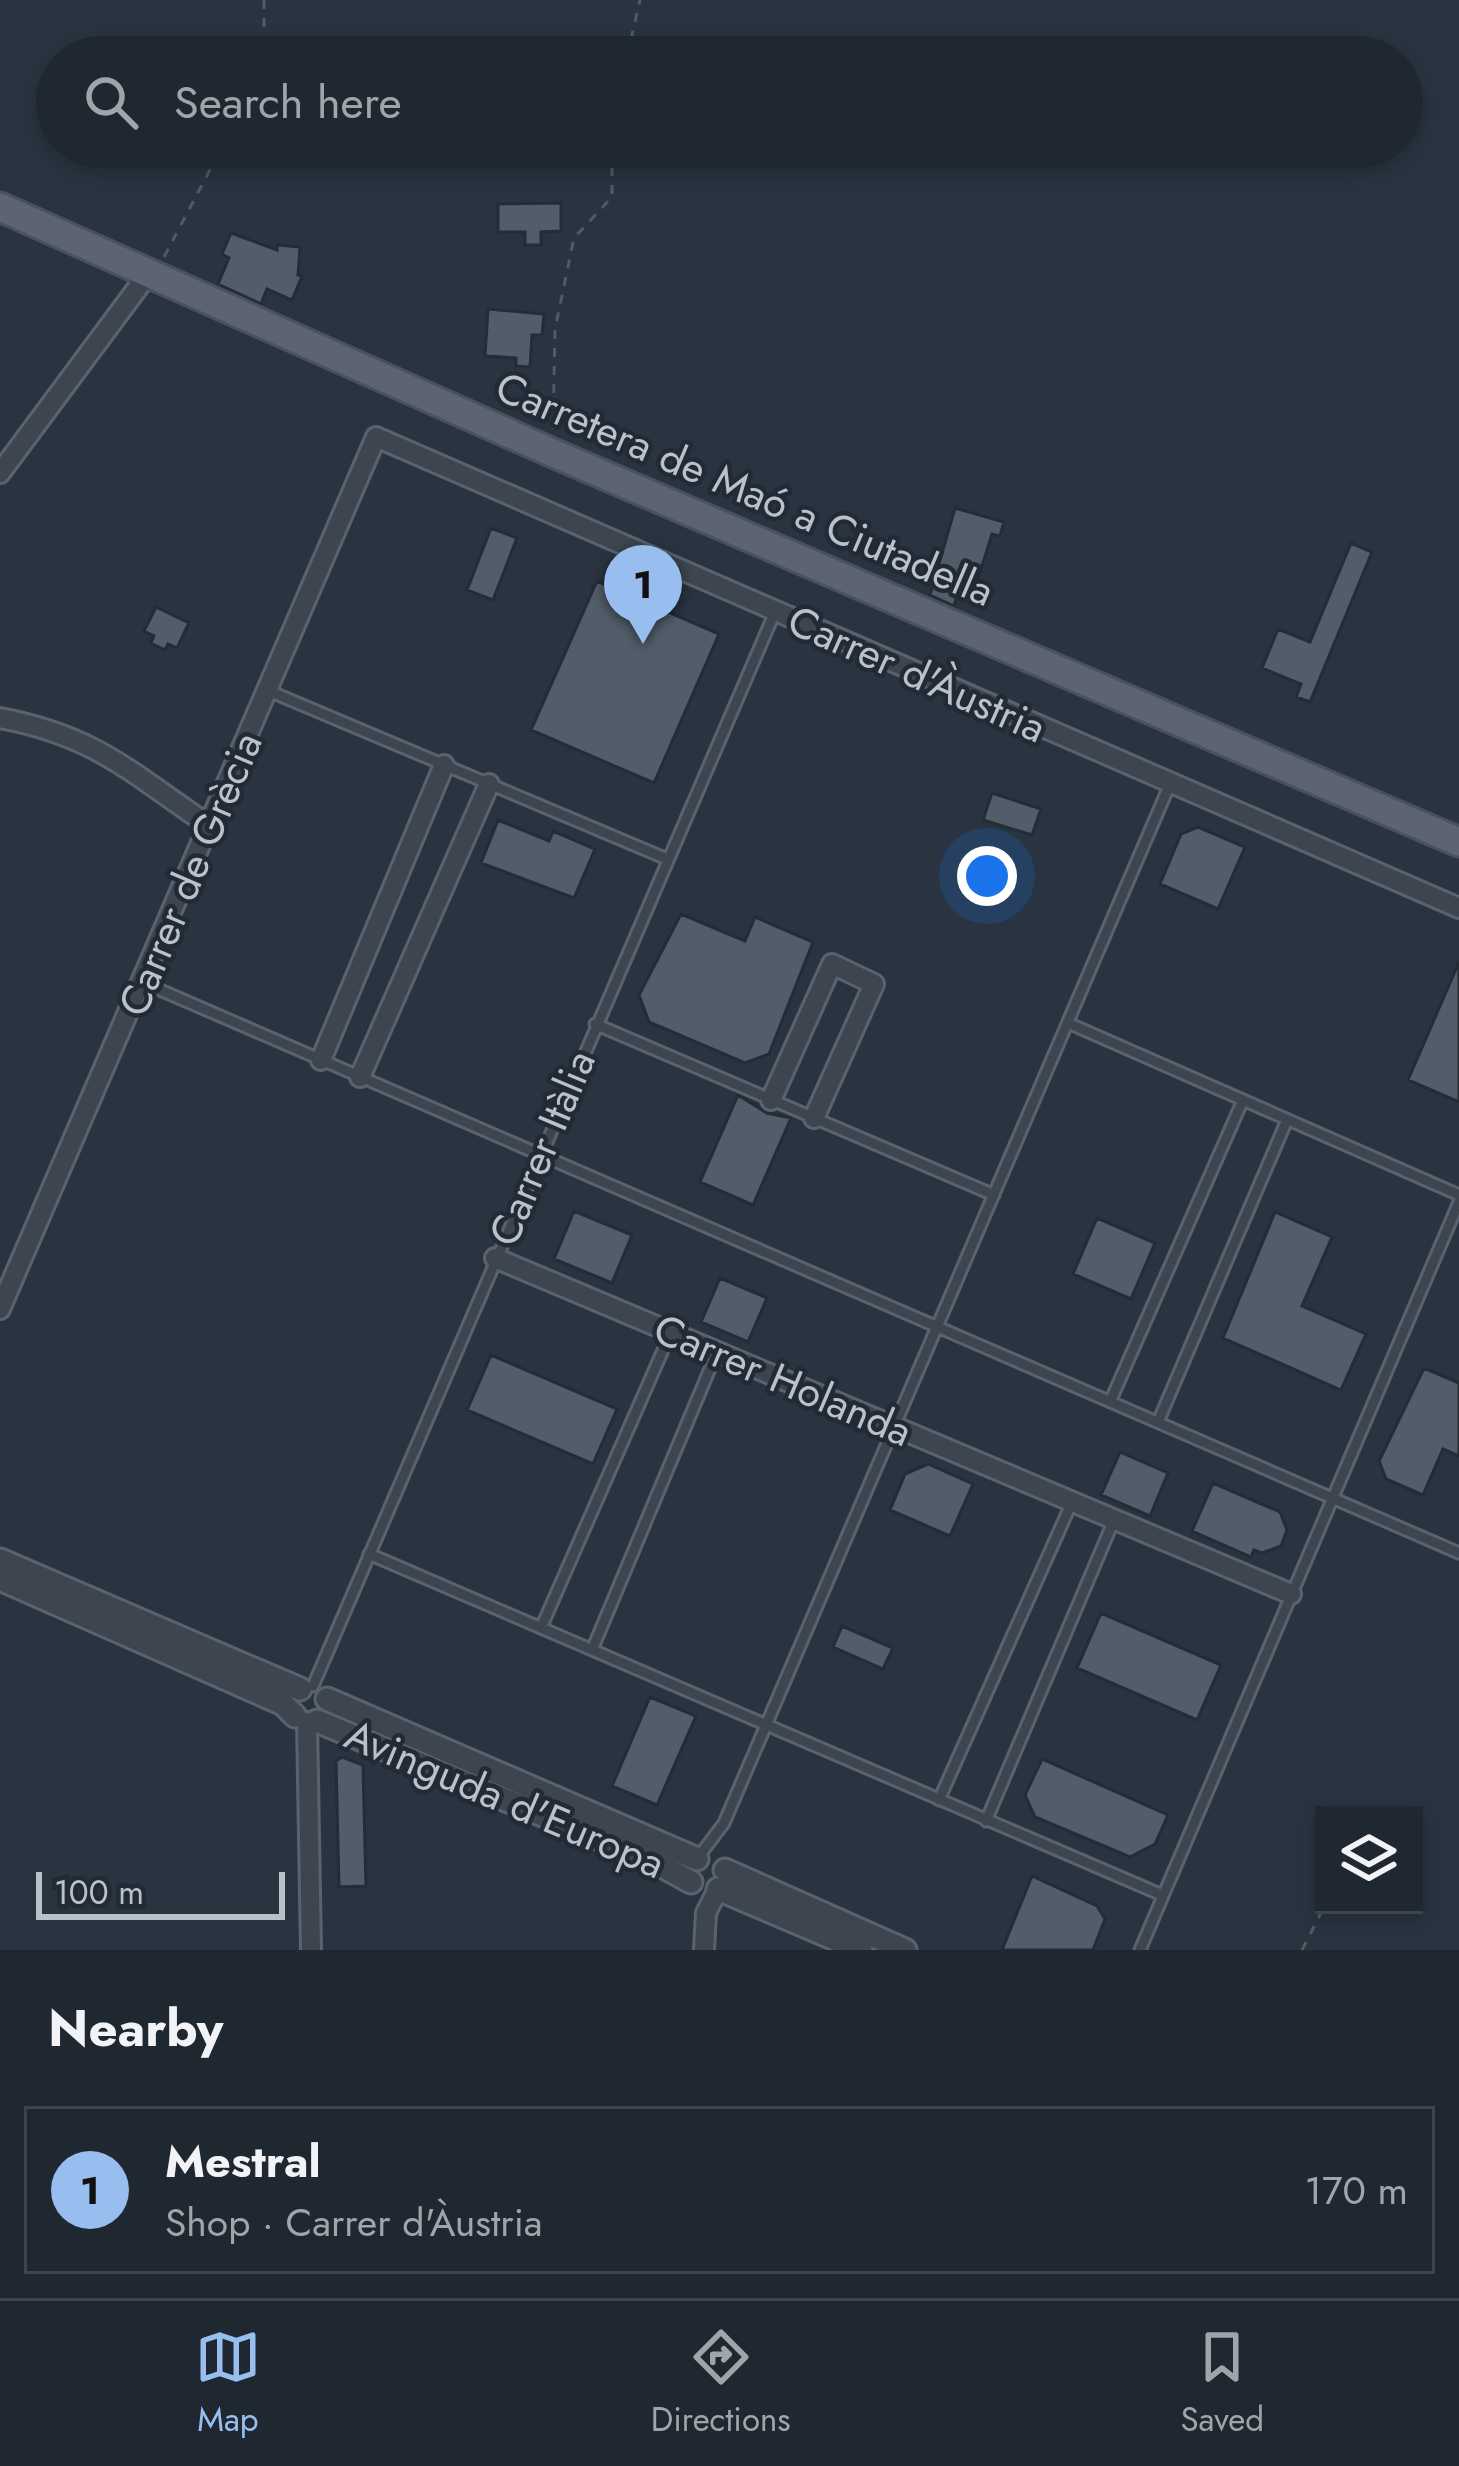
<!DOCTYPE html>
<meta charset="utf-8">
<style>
body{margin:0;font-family:Jost,sans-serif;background:#272f38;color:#f1f3f6}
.controls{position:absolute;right:36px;bottom:36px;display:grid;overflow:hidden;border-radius:0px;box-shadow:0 6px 18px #0003}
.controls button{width:108px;height:108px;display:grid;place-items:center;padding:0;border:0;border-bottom:3px solid #3c444c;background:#1f2730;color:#f1f3f6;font:60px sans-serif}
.scale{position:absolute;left:36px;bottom:30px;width:249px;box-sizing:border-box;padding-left:12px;border:6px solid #b9c1ca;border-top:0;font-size:33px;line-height:42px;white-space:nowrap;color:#b9c1ca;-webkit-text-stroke:9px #212a35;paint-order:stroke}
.you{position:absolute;left:987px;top:876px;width:42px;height:42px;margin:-30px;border:9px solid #fff;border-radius:50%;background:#1a73e8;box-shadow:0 0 0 18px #1a73e833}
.badge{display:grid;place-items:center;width:78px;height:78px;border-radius:50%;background:#98bef0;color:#111;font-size:39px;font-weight:700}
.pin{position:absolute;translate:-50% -99px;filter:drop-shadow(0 3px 6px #0008)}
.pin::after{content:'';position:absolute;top:63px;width:42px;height:36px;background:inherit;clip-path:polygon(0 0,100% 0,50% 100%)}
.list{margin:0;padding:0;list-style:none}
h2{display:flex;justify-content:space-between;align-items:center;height:156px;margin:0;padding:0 48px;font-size:51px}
h2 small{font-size:39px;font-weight:400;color:#a1a5ab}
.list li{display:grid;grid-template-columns:78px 1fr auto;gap:36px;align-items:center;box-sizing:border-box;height:168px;margin:0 24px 24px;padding:0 24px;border:3px solid #3c444c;border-radius:0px}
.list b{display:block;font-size:45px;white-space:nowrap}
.list p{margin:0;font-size:39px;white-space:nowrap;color:#a1a5ab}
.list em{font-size:39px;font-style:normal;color:#a1a5ab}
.icon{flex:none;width:66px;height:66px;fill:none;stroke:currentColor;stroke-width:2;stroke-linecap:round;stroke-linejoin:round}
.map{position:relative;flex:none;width:1459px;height:1950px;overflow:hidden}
.search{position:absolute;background:#1f2730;box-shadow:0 6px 18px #0003;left:36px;right:36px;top:36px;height:132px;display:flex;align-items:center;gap:30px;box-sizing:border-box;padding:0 42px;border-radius:66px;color:#a1a5ab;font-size:45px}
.sheet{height:348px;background:#1f2730}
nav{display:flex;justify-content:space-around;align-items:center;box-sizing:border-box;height:168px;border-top:3px solid #3c444c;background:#1f2730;font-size:33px;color:#a1a5ab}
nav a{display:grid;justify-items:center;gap:6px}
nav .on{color:#98bef0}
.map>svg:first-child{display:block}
.building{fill:#525d6a;stroke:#232c37;stroke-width:3}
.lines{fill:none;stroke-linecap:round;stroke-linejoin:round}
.service-casing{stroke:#5a636d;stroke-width:15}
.minor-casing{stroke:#5a636d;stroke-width:24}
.tertiary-casing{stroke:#5a636d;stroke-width:27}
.primary-casing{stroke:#49515c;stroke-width:33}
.path{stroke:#4b5e60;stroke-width:3;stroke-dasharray:9 9;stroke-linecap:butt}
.service{stroke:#3c4550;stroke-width:9}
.minor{stroke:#3c4550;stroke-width:18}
.tertiary{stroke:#3c4550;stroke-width:21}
.primary{stroke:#5b6470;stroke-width:27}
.labels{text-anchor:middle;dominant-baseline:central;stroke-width:9;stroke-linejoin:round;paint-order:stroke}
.street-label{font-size:42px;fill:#b9c1ca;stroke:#212a35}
</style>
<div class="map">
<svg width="1459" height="1950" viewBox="0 0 1459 1950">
<rect width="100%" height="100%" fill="#293440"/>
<path class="building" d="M 561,203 L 561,231 L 541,232 L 541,245 L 525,245 L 525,232 L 498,232 L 498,204 Z
M 231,233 L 277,250 L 277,245 L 300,247 L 298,275 L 302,276 L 292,300 L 267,289 L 261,304 L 218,284 L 229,258 L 222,254 Z
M 488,309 L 544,314 L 542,335 L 532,335 L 530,367 L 516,366 L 516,358 L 485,356 Z
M 955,508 L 1004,522 L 1000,536 L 992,534 L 978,579 L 963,575 L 954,606 L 930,595 Z
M 491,528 L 517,538 L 493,600 L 467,590 Z
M 1351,543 L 1372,552 L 1310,702 L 1296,697 L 1301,684 L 1262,668 L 1278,629 L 1310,642 Z
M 597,581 L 719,634 L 654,783 L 531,730 Z
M 156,607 L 189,623 L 177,648 L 168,644 L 165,650 L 151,643 L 154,636 L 144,631 Z
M 992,793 L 1041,809 L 1032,835 L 983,820 Z
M 498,820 L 549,841 L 553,831 L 595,849 L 574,898 L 481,863 Z
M 1198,827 L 1245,847 L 1218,909 L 1160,884 L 1181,834 Z
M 681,914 L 745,941 L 755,917 L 813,942 L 769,1054 L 745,1063 L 649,1022 L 639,995 Z
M 1459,962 L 1459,1102 L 1408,1080 Z
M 738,1095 L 767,1113 L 791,1118 L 753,1205 L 700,1182 Z
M 574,1211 L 632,1235 L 612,1283 L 554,1259 Z
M 1275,1212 L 1332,1237 L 1302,1306 L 1366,1334 L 1341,1390 L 1223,1338 Z
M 1097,1218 L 1155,1243 L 1131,1299 L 1073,1274 Z
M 720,1278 L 767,1298 L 748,1342 L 701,1322 Z
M 491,1355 L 617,1409 L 593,1464 L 467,1410 Z
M 1424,1368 L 1459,1383 L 1459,1456 L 1443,1449 L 1423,1495 L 1386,1479 L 1379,1461 Z
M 1120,1452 L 1168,1473 L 1150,1516 L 1101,1495 Z
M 928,1464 L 973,1484 L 950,1536 L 890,1510 L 905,1474 Z
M 1213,1483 L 1280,1512 L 1287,1530 L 1281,1546 L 1262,1553 L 1254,1550 L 1251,1557 L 1192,1531 Z
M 1101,1613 L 1221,1665 L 1197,1720 L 1077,1668 Z
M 842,1626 L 893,1648 L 883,1669 L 833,1647 Z
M 650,1697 L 696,1716 L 657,1805 L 612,1786 Z
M 342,1757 L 363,1765 L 366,1886 L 339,1887 L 336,1761 Z
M 1042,1759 L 1168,1815 L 1155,1844 L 1130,1857 L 1035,1817 L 1025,1795 Z
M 1032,1876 L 1097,1906 L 1105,1919 L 1093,1950 L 1002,1950 Z"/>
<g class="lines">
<defs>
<path id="service" d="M 269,691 L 667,859
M 144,983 L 1459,1553
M 1068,1023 L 1459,1195
M 595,1024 L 994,1195
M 1110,1402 L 1243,1100
M 1158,1422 L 1287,1120
M 369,1554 L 1162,1895
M 541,1628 L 671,1332
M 592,1650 L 717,1352
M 313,1686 L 775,612
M 939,1800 L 1072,1502
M 986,1821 L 1114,1520
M 697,1859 L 724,1823 L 1170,784
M 1140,1950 L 1459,1202"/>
<path id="minor" d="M 0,473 L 148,274
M 0,718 C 97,736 132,774 210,826
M 321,1060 L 444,765
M 360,1077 L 489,784
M 771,1100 L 832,964 L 874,984 L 814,1118
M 495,1258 L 1291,1594
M 0,1309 L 376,437 L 1459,908
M 307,1722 L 311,1950
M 704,1950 L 706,1913 L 718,1889"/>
<path id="tertiary" d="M 0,1560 L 300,1689
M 0,1579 L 283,1704 L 295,1716
M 327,1699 L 697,1859
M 317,1721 L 655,1862 L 691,1882
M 725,1870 L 905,1950
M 718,1889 L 861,1950"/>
<path id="primary" d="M 0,207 L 553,453 L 1459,842"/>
</defs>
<use href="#service" class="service-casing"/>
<use href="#minor" class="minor-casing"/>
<use href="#tertiary" class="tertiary-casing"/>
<use href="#primary" class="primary-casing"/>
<path class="path" d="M 264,0 L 264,57
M 627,57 L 640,0
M 164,257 L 222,147
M 553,429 L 555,329 L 574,238 L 612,197 L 612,147
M 1302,1950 L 1325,1905"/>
<use href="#service" class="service"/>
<use href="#minor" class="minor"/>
<use href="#tertiary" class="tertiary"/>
<use href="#primary" class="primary"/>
</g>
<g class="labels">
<g class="street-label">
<text transform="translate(745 489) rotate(23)">Carretera de Maó a Ciutadella</text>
<text transform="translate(917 674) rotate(24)">Carrer d'Àustria</text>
<text transform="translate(190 874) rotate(-67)">Carrer de Grècia</text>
<text transform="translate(542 1148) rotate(-67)">Carrer Itàlia</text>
<text transform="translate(783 1380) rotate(23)">Carrer Holanda</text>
<text transform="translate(505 1799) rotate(23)">Avinguda d'Europa</text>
</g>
</g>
</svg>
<div class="controls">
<button><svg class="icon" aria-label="layers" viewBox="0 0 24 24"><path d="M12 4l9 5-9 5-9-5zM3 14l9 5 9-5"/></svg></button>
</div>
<div class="scale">100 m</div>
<div class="you"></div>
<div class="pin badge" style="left:643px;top:644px">1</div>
<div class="search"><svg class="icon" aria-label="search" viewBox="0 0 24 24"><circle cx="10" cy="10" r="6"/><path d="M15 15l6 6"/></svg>Search here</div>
</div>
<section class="sheet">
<h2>Nearby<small></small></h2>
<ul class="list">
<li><span class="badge">1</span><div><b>Mestral</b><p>Shop · Carrer d'Àustria</p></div><em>170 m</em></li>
</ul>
</section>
<nav>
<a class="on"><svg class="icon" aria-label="map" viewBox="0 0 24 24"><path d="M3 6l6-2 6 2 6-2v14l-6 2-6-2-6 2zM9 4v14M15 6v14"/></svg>Map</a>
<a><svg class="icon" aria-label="directions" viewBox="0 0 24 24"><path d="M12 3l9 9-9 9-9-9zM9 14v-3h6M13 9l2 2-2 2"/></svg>Directions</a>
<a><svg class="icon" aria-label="saved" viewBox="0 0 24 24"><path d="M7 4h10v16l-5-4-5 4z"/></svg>Saved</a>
</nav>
